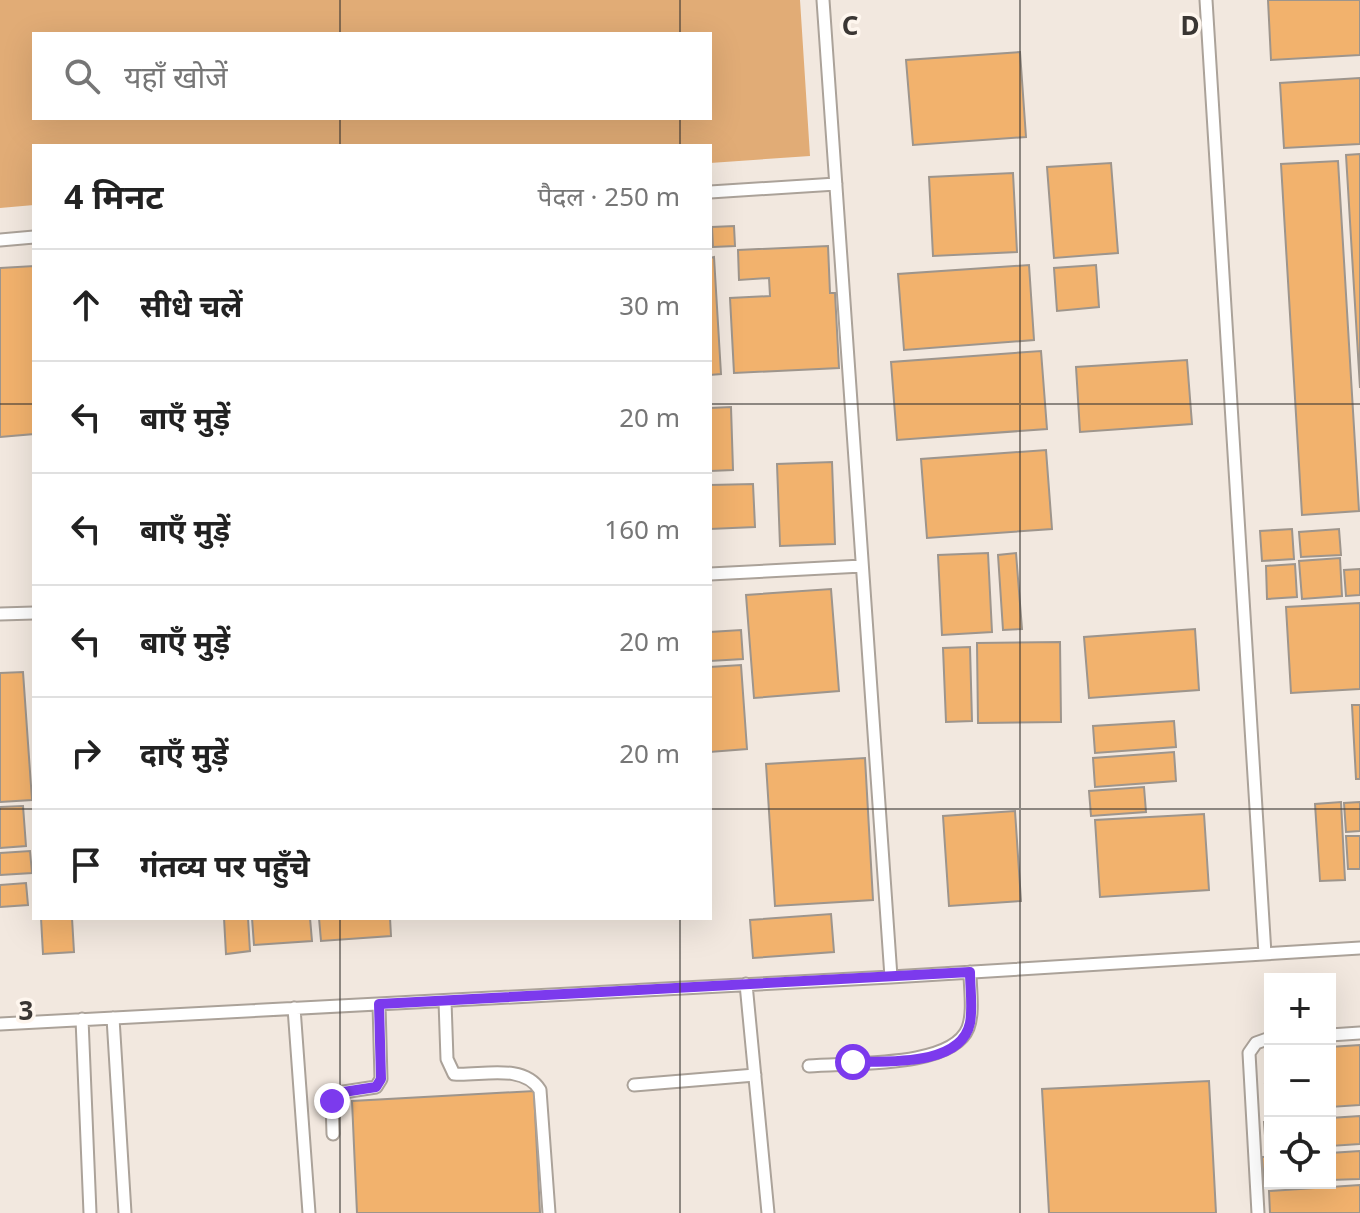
<!DOCTYPE html>
<html lang="hi">
<meta charset="utf-8">
<style>
body{margin:0;font-family:"Noto Sans","Noto Sans Devanagari",sans-serif;background:#f6f6f6;color:#222}
.controls{position:absolute;right:24px;bottom:24px;display:grid;overflow:hidden;border-radius:0px;box-shadow:0 8px 32px #0002}
.controls button{width:72px;height:72px;display:grid;place-items:center;padding:0;border:0;border-bottom:2px solid #e0e0e0;background:#fff;color:#222;font:40px sans-serif}
.stop{position:absolute;width:24px;height:24px;margin:-18px;border:6px solid #7c3aed;border-radius:50%;background:#fff}
.stop.end{background:#7c3aed;border-color:#fff;box-shadow:0 2px 8px #0008}
.list{margin:0;padding:0;list-style:none}
h2{display:flex;justify-content:space-between;align-items:center;height:104px;margin:0;padding:0 32px;font-size:34px}
h2 small{font-size:26px;font-weight:400;color:#767676}
.list li{display:grid;grid-template-columns:52px 1fr auto;gap:24px;align-items:center;box-sizing:border-box;height:112px;padding:0 32px;border-top:2px solid #e0e0e0}
.list b{display:block;font-size:30px;white-space:nowrap}
.list em{font-size:26px;font-style:normal;color:#767676}
.icon{flex:none;width:44px;height:44px;fill:none;stroke:currentColor;stroke-width:2;stroke-linecap:round;stroke-linejoin:round}
.map{position:relative;flex:none;width:1360px;height:1213px;overflow:hidden}
.search{position:absolute;background:#fff;box-shadow:0 8px 32px #0002;left:32px;top:32px;width:680px;height:88px;display:flex;align-items:center;gap:20px;box-sizing:border-box;padding:0 28px;border-radius:0px;color:#767676;font-size:30px}
.panel{position:absolute;background:#fff;box-shadow:0 8px 32px #0002;left:32px;top:144px;width:680px;height:776px;border-radius:0px}
.map>svg:first-child{display:block}
.green{fill:#e1ac76;fill-rule:evenodd}
.building{fill:#f2b26d;stroke:#9e958c;stroke-width:2}
.lines{fill:none;stroke-linecap:round;stroke-linejoin:round}
.service-casing{stroke:#aba299;stroke-width:15}
.service{stroke:#fff;stroke-width:11}
.route{stroke:#7c3aed;stroke-width:10}
.grid{fill:none;stroke:#3a3633;stroke-width:2;stroke-opacity:0.55}
.grid-label{font-size:26px;text-anchor:middle;font-weight:bold;fill:#3a3633;stroke:#fef6ee;stroke-width:7;stroke-linejoin:round;paint-order:stroke}
</style>
<div class="map">
<svg width="1360" height="1213" viewBox="0 0 1360 1213">
<rect width="100%" height="100%" fill="#f2e8df"/>
<path class="green" d="M 0,0 L 800,0 L 810,156 L 710,163 L 710,146 L 34,146 L 34,205 L 0,208 ZM 34,34 L 710,34 L 710,118 L 34,118 Z"/>
<path class="building" d="M 1268,0 L 1360,0 L 1360,55 L 1271,60 Z
M 1020,52 L 1026,137 L 913,145 L 906,60 Z
M 1360,78 L 1360,144 L 1284,148 L 1280,83 Z
M 1360,154 L 1360,388 L 1346,155 Z
M 1338,161 L 1359,511 L 1302,515 L 1281,164 Z
M 1111,163 L 1118,253 L 1054,258 L 1047,167 Z
M 1013,173 L 1017,252 L 933,256 L 929,177 Z
M 734,226 L 735,246 L 713,247 L 712,227 Z
M 828,246 L 830,293 L 835,293 L 839,368 L 734,373 L 730,298 L 770,296 L 769,278 L 739,280 L 738,250 Z
M 714,257 L 721,374 L 710,375 L 710,258 Z
M 1029,265 L 1034,340 L 904,350 L 898,274 Z
M 1096,265 L 1099,307 L 1057,311 L 1054,268 Z
M 34,266 L 34,434 L 0,437 L 0,268 Z
M 1041,351 L 1047,429 L 897,440 L 891,362 Z
M 1187,360 L 1192,424 L 1080,432 L 1076,367 Z
M 731,407 L 733,470 L 710,471 L 710,408 Z
M 1046,450 L 1052,529 L 927,538 L 921,459 Z
M 832,462 L 835,544 L 780,546 L 777,464 Z
M 753,484 L 755,527 L 710,529 L 710,485 Z
M 1292,529 L 1294,559 L 1262,561 L 1260,531 Z
M 1339,529 L 1341,555 L 1301,557 L 1299,532 Z
M 988,553 L 992,632 L 942,635 L 938,555 Z
M 1016,553 L 1022,629 L 1003,630 L 998,555 Z
M 1340,558 L 1342,596 L 1302,599 L 1299,561 Z
M 1295,564 L 1297,597 L 1267,599 L 1266,566 Z
M 1360,569 L 1360,595 L 1346,596 L 1344,570 Z
M 831,589 L 839,691 L 754,698 L 746,595 Z
M 1360,603 L 1360,689 L 1291,693 L 1286,607 Z
M 1195,629 L 1199,690 L 1089,698 L 1084,637 Z
M 741,630 L 743,659 L 710,661 L 710,632 Z
M 1060,642 L 1061,722 L 978,723 L 977,643 Z
M 970,647 L 972,721 L 946,722 L 943,648 Z
M 741,665 L 747,749 L 710,752 L 710,667 Z
M 23,672 L 32,800 L 0,802 L 0,673 Z
M 1352,705 L 1360,705 L 1360,779 L 1356,779 Z
M 1174,721 L 1176,747 L 1095,753 L 1093,726 Z
M 1174,752 L 1176,781 L 1095,787 L 1093,758 Z
M 865,758 L 873,900 L 775,906 L 766,764 Z
M 1144,787 L 1146,812 L 1091,816 L 1089,791 Z
M 1341,802 L 1345,880 L 1320,881 L 1315,804 Z
M 1360,802 L 1360,831 L 1346,832 L 1344,803 Z
M 23,806 L 26,846 L 0,848 L 0,807 Z
M 1015,811 L 1021,901 L 949,906 L 943,816 Z
M 1204,814 L 1209,890 L 1100,897 L 1095,820 Z
M 1346,836 L 1360,836 L 1360,869 L 1348,869 Z
M 30,851 L 32,873 L 0,875 L 0,853 Z
M 26,883 L 28,905 L 0,907 L 0,885 Z
M 831,914 L 834,952 L 753,958 L 750,920 Z
M 41,918 L 72,918 L 74,952 L 43,954 Z
M 224,918 L 248,918 L 250,951 L 226,954 Z
M 252,918 L 310,918 L 312,941 L 254,945 Z
M 319,918 L 390,918 L 391,936 L 321,941 Z
M 1360,1045 L 1360,1105 L 1330,1107 L 1330,1047 Z
M 1209,1081 L 1216,1213 L 1049,1213 L 1042,1089 Z
M 1265,1084 L 1270,1084 L 1270,1111 L 1267,1111 Z
M 534,1091 L 540,1213 L 357,1213 L 352,1101 Z
M 1360,1116 L 1360,1144 L 1330,1146 L 1330,1118 Z
M 1264,1122 L 1270,1122 L 1270,1149 L 1266,1149 Z
M 1360,1151 L 1360,1179 L 1330,1180 L 1330,1153 Z
M 1262,1157 L 1270,1157 L 1270,1183 L 1286,1183 L 1264,1184 Z
M 1360,1185 L 1360,1213 L 1270,1213 L 1269,1191 Z"/>
<g class="lines">
<defs>
<path id="service" d="M 823,0 L 891,977
M 1206,0 L 1265,954
M 710,192 L 836,184
M 0,240 L 34,237
M 710,574 L 862,566
M 0,614 L 34,613
M 746,984 L 768,1213
M 445,1001 L 447,1059 L 454,1074 C 481,1076 523,1063 540,1090 L 549,1213
M 294,1008 L 309,1213
M 113,1018 L 125,1213
M 82,1019 L 90,1213
M 0,1024 L 891,977 L 1360,948
M 1330,1035 L 1360,1033
M 809,1066 C 847,1062 952,1069 968,1028 C 974,1012 970,989 970,972
M 634,1085 L 755,1075
M 333,1134 L 332,1101 L 337,1093 L 376,1087 L 381,1079 L 379,1004
M 1258,1213 L 1249,1053 L 1256,1043 L 1270,1038"/>
</defs>
<use href="#service" class="service-casing"/>
<use href="#service" class="service"/>
</g>
<g class="lines">
<path class="route" d="M 332,1101 L 337,1093 L 376,1087 L 381,1079 L 379,1004 L 970,972 C 970,988 973,1007 970,1023 C 961,1067 886,1061 853,1062"/>
</g>
<path class="grid" d="M 340,0 L 340,34M 680,0 L 680,34M 1020,0 L 1020,1213M 340,118 L 340,146M 680,118 L 680,146M 0,404 L 34,404M 710,404 L 1360,404M 0,809 L 34,809M 710,809 L 1360,809M 340,918 L 340,1213M 680,918 L 680,1213"/>
<g class="grid-label">
<text x="850" y="35">C</text>
<text x="1190" y="35">D</text>
<text x="26" y="1020">3</text>
</g>
</svg>
<div class="controls">
<button>+</button>
<button>−</button>
<button><svg class="icon" aria-label="locate" viewBox="0 0 24 24"><circle cx="12" cy="12" r="6"/><path d="M12 2v4M12 18v4M2 12h4M18 12h4"/></svg></button>
</div>
<div class="stop" style="left:853px;top:1062px"></div>
<div class="stop end" style="left:332px;top:1101px"></div>
<div class="search"><svg class="icon" aria-label="search" viewBox="0 0 24 24"><circle cx="10" cy="10" r="6"/><path d="M15 15l6 6"/></svg>यहाँ खोजें</div>
<section class="panel">
<h2>4 मिनट<small>पैदल · 250 m</small></h2>
<ul class="list">
<li><svg class="icon" aria-label="ahead" viewBox="0 0 24 24"><path d="M12 20V5M6 11l6-6 6 6"/></svg><div><b>सीधे चलें</b></div><em>30 m</em></li>
<li><svg class="icon" aria-label="left" viewBox="0 0 24 24"><path d="M17 20v-9H6M10 6l-5 5 5 5"/></svg><div><b>बाएँ मुड़ें</b></div><em>20 m</em></li>
<li><svg class="icon" aria-label="left" viewBox="0 0 24 24"><path d="M17 20v-9H6M10 6l-5 5 5 5"/></svg><div><b>बाएँ मुड़ें</b></div><em>160 m</em></li>
<li><svg class="icon" aria-label="left" viewBox="0 0 24 24"><path d="M17 20v-9H6M10 6l-5 5 5 5"/></svg><div><b>बाएँ मुड़ें</b></div><em>20 m</em></li>
<li><svg class="icon" aria-label="right" viewBox="0 0 24 24"><path d="M7 20v-9h11M14 6l5 5-5 5"/></svg><div><b>दाएँ मुड़ें</b></div><em>20 m</em></li>
<li><svg class="icon" aria-label="arrive" viewBox="0 0 24 24"><path d="M6 21V4h12l-3 4 3 4H6"/></svg><div><b>गंतव्य पर पहुँचे</b></div></li>
</ul>
</section>
</div>
